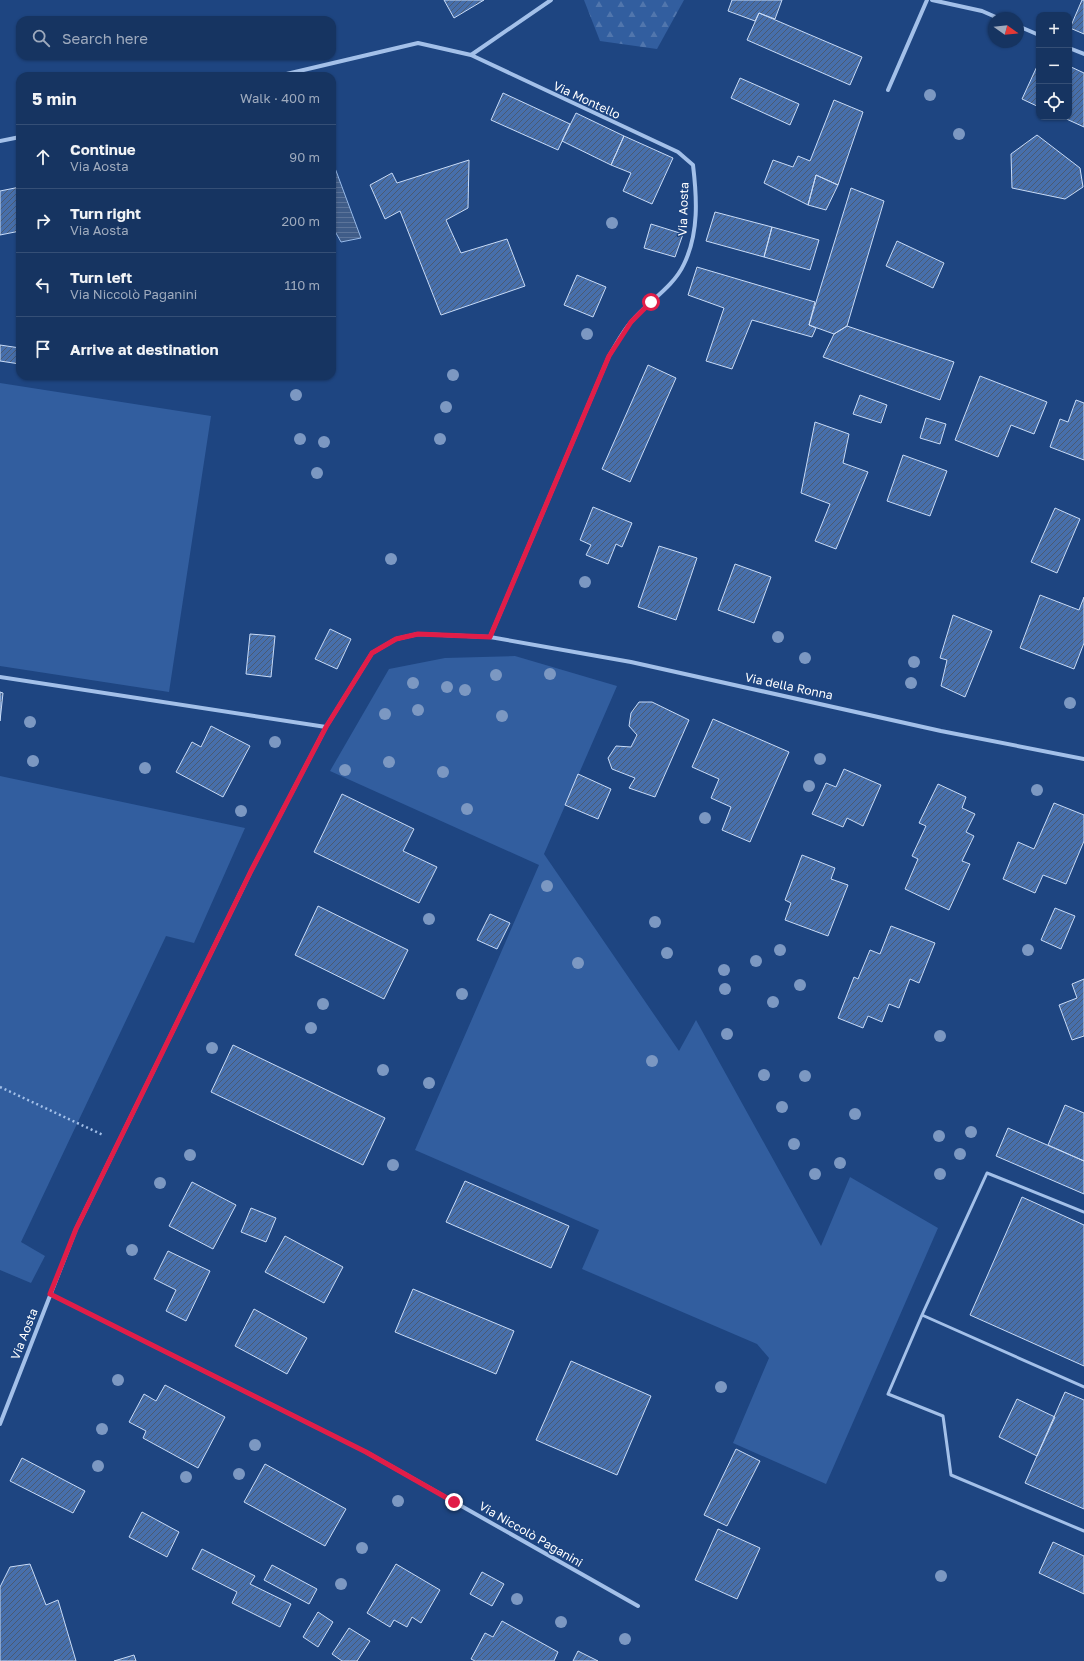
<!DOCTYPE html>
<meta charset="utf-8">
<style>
body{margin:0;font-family:"Golos Text",sans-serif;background:#1f3c67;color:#f1f3f6}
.controls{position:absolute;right:12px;top:12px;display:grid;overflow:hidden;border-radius:8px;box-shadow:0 1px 3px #0004}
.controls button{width:36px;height:36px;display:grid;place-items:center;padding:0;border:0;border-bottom:1px solid #354f76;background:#163461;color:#f1f3f6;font:20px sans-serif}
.compass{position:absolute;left:988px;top:12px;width:36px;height:36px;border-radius:50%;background:#163461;box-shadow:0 1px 3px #0004;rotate:105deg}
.stop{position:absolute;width:12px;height:12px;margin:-9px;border:3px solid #e11d48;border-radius:50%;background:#fff}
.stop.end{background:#e11d48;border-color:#fff;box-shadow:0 1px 4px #0008}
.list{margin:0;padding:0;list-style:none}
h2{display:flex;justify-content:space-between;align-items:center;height:52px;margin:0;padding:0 16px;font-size:17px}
h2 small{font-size:13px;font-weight:400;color:#9eaabd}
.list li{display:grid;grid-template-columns:26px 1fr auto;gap:12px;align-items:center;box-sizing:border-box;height:64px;padding:0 16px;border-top:1px solid #354f76}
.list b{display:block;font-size:15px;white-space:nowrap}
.list p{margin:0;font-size:13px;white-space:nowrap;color:#9eaabd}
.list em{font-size:13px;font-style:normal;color:#9eaabd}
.icon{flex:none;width:22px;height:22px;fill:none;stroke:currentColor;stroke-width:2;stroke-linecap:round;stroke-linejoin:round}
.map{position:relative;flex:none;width:1084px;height:1661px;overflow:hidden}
.search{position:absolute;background:#163461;box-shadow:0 1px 3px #0004;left:16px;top:16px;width:320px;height:44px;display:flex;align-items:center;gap:10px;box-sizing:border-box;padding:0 14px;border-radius:12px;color:#9eaabd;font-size:15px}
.panel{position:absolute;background:#163461;box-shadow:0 1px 3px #0004;left:16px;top:72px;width:320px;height:308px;border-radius:12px}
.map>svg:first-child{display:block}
.green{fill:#325e9f}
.forest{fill:url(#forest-firs)}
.water{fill:url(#water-rules);stroke:#97baea}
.building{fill:url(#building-hatch);stroke:#c8dbf7}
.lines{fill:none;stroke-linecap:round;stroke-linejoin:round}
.path{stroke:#a3c0e9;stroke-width:2.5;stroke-dasharray:2 3;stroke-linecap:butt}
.lane{stroke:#a3c0e9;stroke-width:3}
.street{stroke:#a3c0e9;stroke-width:4}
.tree{fill:#7c98c2}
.route{stroke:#e11d48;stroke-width:5}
.labels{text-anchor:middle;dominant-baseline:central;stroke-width:3;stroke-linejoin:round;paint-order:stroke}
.street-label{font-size:12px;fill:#fff;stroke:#1e4581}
</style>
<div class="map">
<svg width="1084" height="1661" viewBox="0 0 1084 1661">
<defs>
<pattern id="forest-firs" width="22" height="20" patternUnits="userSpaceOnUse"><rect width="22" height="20" fill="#325e9f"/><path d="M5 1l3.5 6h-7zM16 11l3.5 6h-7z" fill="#5176ad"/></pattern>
<pattern id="water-rules" width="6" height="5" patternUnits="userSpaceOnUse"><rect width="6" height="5" fill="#3f5c88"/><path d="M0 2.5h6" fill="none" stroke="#5c749a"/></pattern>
<pattern id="building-hatch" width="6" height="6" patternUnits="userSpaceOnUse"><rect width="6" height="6" fill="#476fab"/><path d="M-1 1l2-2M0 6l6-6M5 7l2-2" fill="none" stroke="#4a5a72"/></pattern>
</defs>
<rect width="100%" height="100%" fill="#1e4581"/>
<path class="green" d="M 0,383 L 211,416 L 169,692 L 0,666 Z
M 515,656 L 617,686 L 544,854 L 679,1051 L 696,1020 L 821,1246 L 850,1177 L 938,1228 L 826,1484 L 733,1443 L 769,1358 L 757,1344 L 582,1269 L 599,1230 L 415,1150 L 539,865 L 330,771 L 389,669 L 445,658 Z
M 0,776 L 245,828 L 194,943 L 166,936 L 21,1242 L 45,1256 L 31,1283 L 0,1270 Z"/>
<path class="forest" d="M 584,0 L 684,0 L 657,49 L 600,41 Z"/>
<path class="water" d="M 332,160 L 361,238 L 341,242 L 332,226 Z"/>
<path class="building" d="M 444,0 L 484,0 L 454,18 Z
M 732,0 L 782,0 L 775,19 L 759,13 L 755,21 L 728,11 Z
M 1082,0 L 1084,0 L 1084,34 L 1070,28 Z
M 759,13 L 862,57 L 850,85 L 747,40 Z
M 1039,62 L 1039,107 L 1022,99 Z
M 1069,66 L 1084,73 L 1084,127 L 1062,117 L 1069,117 Z
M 740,78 L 799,104 L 790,125 L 731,98 Z
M 503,93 L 570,124 L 558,150 L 491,120 Z
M 834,100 L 863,112 L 838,185 L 816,175 L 808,205 L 764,183 L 773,160 L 793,167 L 798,156 L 810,161 Z
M 576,113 L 624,136 L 611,165 L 562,141 Z
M 1037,135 L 1080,168 L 1083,187 L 1065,199 L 1012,188 L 1011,154 Z
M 624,136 L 673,158 L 652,204 L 623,191 L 631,173 L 611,165 Z
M 469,160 L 468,208 L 446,220 L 461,253 L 507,239 L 525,286 L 441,315 L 400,211 L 385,219 L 370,185 L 392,173 L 397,183 Z
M 816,175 L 838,185 L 826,210 L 808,205 Z
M 20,187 L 20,231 L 0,235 L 0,191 Z
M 851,188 L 884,201 L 847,326 L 834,334 L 809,325 Z
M 715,212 L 772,227 L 764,257 L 706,241 Z
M 651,224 L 683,234 L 675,257 L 644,248 Z
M 772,227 L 819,240 L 810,270 L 764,257 Z
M 897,241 L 944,263 L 933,288 L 886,266 Z
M 697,267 L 815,302 L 809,325 L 816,328 L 812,337 L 752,320 L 732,369 L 706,361 L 724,308 L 688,295 Z
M 577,275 L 606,287 L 593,317 L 564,305 Z
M 847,326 L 954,362 L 940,400 L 823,357 L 834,334 Z
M 0,345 L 20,348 L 20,364 L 0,361 Z
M 648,365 L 676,378 L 630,482 L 602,469 Z
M 980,376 L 1047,402 L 1034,434 L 1011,425 L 998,457 L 955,440 Z
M 860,395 L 887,405 L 881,423 L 853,414 Z
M 1076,400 L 1084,403 L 1084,460 L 1050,447 L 1060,419 L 1068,422 Z
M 926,418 L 946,424 L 940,444 L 920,438 Z
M 815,422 L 849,434 L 843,463 L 868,472 L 836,549 L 815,541 L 830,504 L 801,493 Z
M 903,455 L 947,471 L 930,516 L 887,501 Z
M 593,507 L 632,523 L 622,547 L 616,544 L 608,564 L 586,555 L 591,545 L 580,540 Z
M 1055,508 L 1080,519 L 1057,573 L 1031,562 Z
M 659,546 L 697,558 L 676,620 L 638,607 Z
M 735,564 L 771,577 L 754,623 L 718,610 Z
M 1040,595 L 1079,610 L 1084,597 L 1084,643 L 1074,669 L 1020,648 Z
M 953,615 L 992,631 L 965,697 L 941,686 L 947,660 L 940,658 Z
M 330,629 L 351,639 L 337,669 L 315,659 Z
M 250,634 L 275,636 L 271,677 L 246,674 Z
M 0,692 L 3,693 L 0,721 Z
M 639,702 L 652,702 L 689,720 L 655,797 L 629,788 L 635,778 L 612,769 L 608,758 L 616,746 L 631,747 L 637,735 L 629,726 L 631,713 Z
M 713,719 L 789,752 L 750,842 L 722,830 L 731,807 L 711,798 L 719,779 L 692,767 Z
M 211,726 L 250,746 L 223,797 L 176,772 L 192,742 L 201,747 Z
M 844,769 L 881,785 L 863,826 L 847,818 L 843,827 L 812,814 L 826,783 L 836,787 Z
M 578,774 L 611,789 L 598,819 L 565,805 Z
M 938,784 L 966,797 L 962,808 L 975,814 L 966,832 L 974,836 L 962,861 L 970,864 L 949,910 L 905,889 L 918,859 L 912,856 L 926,826 L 919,823 Z
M 342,794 L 414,829 L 403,851 L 437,867 L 419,903 L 314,852 Z
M 1054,803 L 1084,815 L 1084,841 L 1066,884 L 1043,875 L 1035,893 L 1003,879 L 1018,842 L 1034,849 Z
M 802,855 L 835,868 L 831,879 L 848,885 L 828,936 L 785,920 L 791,903 L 785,900 Z
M 318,906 L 408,950 L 384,999 L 295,955 Z
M 1055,908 L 1075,916 L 1061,949 L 1041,940 Z
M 490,914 L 510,923 L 497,949 L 477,940 Z
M 891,926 L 935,943 L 919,983 L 910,979 L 899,1008 L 889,1004 L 882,1022 L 868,1016 L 863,1028 L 838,1018 L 854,977 L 858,979 L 870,950 L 880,954 Z
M 1084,979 L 1084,1036 L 1072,1040 L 1059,1005 L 1077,998 L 1072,984 Z
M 233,1045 L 385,1118 L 363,1165 L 211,1092 Z
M 1065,1105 L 1084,1113 L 1084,1161 L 1048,1145 Z
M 1008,1128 L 1084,1161 L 1084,1194 L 996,1156 Z
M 465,1181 L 569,1226 L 551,1268 L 446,1222 Z
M 192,1182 L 236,1205 L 213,1249 L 169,1226 Z
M 1022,1197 L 1084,1225 L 1084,1366 L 970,1315 Z
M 251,1208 L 276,1218 L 266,1242 L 241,1232 Z
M 285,1236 L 343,1267 L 324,1303 L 265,1272 Z
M 168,1251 L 210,1271 L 186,1321 L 166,1311 L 176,1290 L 154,1279 Z
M 413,1289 L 514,1331 L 496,1374 L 395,1332 Z
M 254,1309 L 307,1338 L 287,1374 L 235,1346 Z
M 571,1361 L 651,1396 L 617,1475 L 536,1440 Z
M 165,1385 L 225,1417 L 198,1468 L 143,1438 L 146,1431 L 129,1422 L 144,1394 L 156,1401 Z
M 1065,1392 L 1084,1400 L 1084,1509 L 1025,1483 Z
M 1017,1399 L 1055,1417 L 1037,1456 L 999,1437 Z
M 736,1449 L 760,1461 L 727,1526 L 704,1515 Z
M 22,1458 L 85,1491 L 73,1513 L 10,1481 Z
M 265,1464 L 346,1509 L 325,1546 L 244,1502 Z
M 142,1512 L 179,1532 L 167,1557 L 129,1537 Z
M 718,1529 L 760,1548 L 737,1599 L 695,1580 Z
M 1053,1542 L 1084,1556 L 1084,1594 L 1039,1573 Z
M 202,1549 L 255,1576 L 250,1584 L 291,1604 L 280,1627 L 232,1603 L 237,1592 L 192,1569 Z
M 30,1564 L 46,1605 L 58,1600 L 76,1661 L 0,1661 L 0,1587 L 10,1567 Z
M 396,1564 L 440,1590 L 421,1623 L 412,1617 L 407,1627 L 394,1620 L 390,1627 L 367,1613 Z
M 272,1565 L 317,1589 L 309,1604 L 264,1580 Z
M 482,1572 L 504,1584 L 492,1606 L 470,1594 Z
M 318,1612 L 333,1622 L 318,1647 L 303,1637 Z
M 502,1621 L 558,1652 L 554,1661 L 475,1661 L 471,1659 L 485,1633 L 493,1637 Z
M 349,1628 L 370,1641 L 357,1661 L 342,1661 L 332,1654 Z
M 578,1651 L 598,1661 L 573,1661 Z
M 134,1655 L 136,1661 L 114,1661 Z"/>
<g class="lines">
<path class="path" d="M 0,1087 L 103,1135"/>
<path class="lane" d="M 922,1315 L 987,1173 L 1084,1212
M 1084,1387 L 922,1315 L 888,1394 L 943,1416 L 951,1475 L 1084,1531"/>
<path class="street" d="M 932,0 L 982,11 L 998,18
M 1018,26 L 1039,35
M 1069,48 L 1084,54
M 471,55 L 551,0
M 278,76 L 418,43 L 471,55 L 678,152 L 693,165 C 697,198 699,233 684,264 C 673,288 647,302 631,322 C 622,332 616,345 609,356 L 490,637
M 888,90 L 927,0
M 0,141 L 20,137
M 0,677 L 326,727
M 50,1294 L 366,1452 L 638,1606
M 0,1424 L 76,1229 L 251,871 L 326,727 L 372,653 L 396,639 L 418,634 L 490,637 L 631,662 L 941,731 L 1084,759"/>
</g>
<g class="tree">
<circle cx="930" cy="95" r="6"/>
<circle cx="959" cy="134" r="6"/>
<circle cx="612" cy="223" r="6"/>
<circle cx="587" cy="334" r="6"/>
<circle cx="453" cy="375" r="6"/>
<circle cx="296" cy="395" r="6"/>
<circle cx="446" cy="407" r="6"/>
<circle cx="300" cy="439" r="6"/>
<circle cx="440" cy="439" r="6"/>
<circle cx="324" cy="442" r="6"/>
<circle cx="317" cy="473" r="6"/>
<circle cx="391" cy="559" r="6"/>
<circle cx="585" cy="582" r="6"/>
<circle cx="778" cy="637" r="6"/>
<circle cx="805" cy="658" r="6"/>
<circle cx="914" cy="662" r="6"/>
<circle cx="550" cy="674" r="6"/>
<circle cx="496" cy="675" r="6"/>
<circle cx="413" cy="683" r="6"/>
<circle cx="911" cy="683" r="6"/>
<circle cx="447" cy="687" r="6"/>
<circle cx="465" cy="690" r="6"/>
<circle cx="1070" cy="703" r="6"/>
<circle cx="418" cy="710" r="6"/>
<circle cx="385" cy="714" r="6"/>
<circle cx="502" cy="716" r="6"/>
<circle cx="30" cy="722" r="6"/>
<circle cx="275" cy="742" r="6"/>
<circle cx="820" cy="759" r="6"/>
<circle cx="33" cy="761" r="6"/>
<circle cx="389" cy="762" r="6"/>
<circle cx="145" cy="768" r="6"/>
<circle cx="345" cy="770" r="6"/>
<circle cx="443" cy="772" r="6"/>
<circle cx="809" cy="786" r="6"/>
<circle cx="1037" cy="790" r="6"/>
<circle cx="467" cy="809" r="6"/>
<circle cx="241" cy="811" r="6"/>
<circle cx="705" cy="818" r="6"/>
<circle cx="547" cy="886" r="6"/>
<circle cx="429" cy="919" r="6"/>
<circle cx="655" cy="922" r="6"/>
<circle cx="780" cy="950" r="6"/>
<circle cx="1028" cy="950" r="6"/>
<circle cx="667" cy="953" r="6"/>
<circle cx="756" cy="961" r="6"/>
<circle cx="578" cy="963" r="6"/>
<circle cx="724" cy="970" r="6"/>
<circle cx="800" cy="985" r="6"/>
<circle cx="725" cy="989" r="6"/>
<circle cx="462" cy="994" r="6"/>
<circle cx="773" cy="1002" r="6"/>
<circle cx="323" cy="1004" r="6"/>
<circle cx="311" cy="1028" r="6"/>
<circle cx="727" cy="1034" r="6"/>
<circle cx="940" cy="1036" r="6"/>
<circle cx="212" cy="1048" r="6"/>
<circle cx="652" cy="1061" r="6"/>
<circle cx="383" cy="1070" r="6"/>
<circle cx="764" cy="1075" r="6"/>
<circle cx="805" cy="1076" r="6"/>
<circle cx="429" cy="1083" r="6"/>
<circle cx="782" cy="1107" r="6"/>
<circle cx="855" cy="1114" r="6"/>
<circle cx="971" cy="1132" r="6"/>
<circle cx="939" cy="1136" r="6"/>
<circle cx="794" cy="1144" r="6"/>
<circle cx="960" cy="1154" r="6"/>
<circle cx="190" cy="1155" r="6"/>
<circle cx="840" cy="1163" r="6"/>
<circle cx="393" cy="1165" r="6"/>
<circle cx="815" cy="1174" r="6"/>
<circle cx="940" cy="1174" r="6"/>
<circle cx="160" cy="1183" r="6"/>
<circle cx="132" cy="1250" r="6"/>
<circle cx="118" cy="1380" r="6"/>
<circle cx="721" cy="1387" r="6"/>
<circle cx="102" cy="1429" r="6"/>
<circle cx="255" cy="1445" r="6"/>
<circle cx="98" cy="1466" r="6"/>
<circle cx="239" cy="1474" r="6"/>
<circle cx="186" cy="1477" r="6"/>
<circle cx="398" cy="1501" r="6"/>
<circle cx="362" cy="1548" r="6"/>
<circle cx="941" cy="1576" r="6"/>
<circle cx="341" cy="1584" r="6"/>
<circle cx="517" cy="1599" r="6"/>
<circle cx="561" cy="1622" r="6"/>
<circle cx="625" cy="1639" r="6"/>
</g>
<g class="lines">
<path class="route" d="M 454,1502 L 366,1452 L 50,1294 L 76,1229 L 251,871 L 326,727 L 372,653 L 396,639 L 418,634 L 490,637 L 609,356 L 631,322 L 651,302"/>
</g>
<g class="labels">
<g class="street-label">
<text transform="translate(587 100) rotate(25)">Via Montello</text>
<text transform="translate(683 209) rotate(-88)">Via Aosta</text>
<text transform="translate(789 686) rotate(12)">Via della Ronna</text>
<text transform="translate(24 1334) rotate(-69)">Via Aosta</text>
<text transform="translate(531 1534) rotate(30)">Via Niccolò Paganini</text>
</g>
</g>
</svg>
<div class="controls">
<button>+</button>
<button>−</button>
<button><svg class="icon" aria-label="locate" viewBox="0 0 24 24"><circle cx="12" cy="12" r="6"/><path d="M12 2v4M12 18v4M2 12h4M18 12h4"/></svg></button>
</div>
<svg class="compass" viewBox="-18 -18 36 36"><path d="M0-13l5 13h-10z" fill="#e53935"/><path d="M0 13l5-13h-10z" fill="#9eaabd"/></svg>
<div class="stop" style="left:651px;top:302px"></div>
<div class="stop end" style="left:454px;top:1502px"></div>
<div class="search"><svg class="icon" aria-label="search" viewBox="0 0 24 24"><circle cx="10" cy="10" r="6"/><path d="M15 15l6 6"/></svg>Search here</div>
<section class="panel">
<h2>5 min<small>Walk · 400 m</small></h2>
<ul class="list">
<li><svg class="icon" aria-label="ahead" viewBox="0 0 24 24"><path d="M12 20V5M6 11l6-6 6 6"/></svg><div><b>Continue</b><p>Via Aosta</p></div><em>90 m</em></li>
<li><svg class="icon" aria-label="right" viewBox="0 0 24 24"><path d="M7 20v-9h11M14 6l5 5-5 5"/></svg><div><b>Turn right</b><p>Via Aosta</p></div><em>200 m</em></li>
<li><svg class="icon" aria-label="left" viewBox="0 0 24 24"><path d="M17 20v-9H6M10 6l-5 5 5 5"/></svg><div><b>Turn left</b><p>Via Niccolò Paganini</p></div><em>110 m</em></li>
<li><svg class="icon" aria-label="arrive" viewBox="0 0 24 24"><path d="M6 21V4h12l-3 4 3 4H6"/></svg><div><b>Arrive at destination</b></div></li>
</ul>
</section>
</div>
